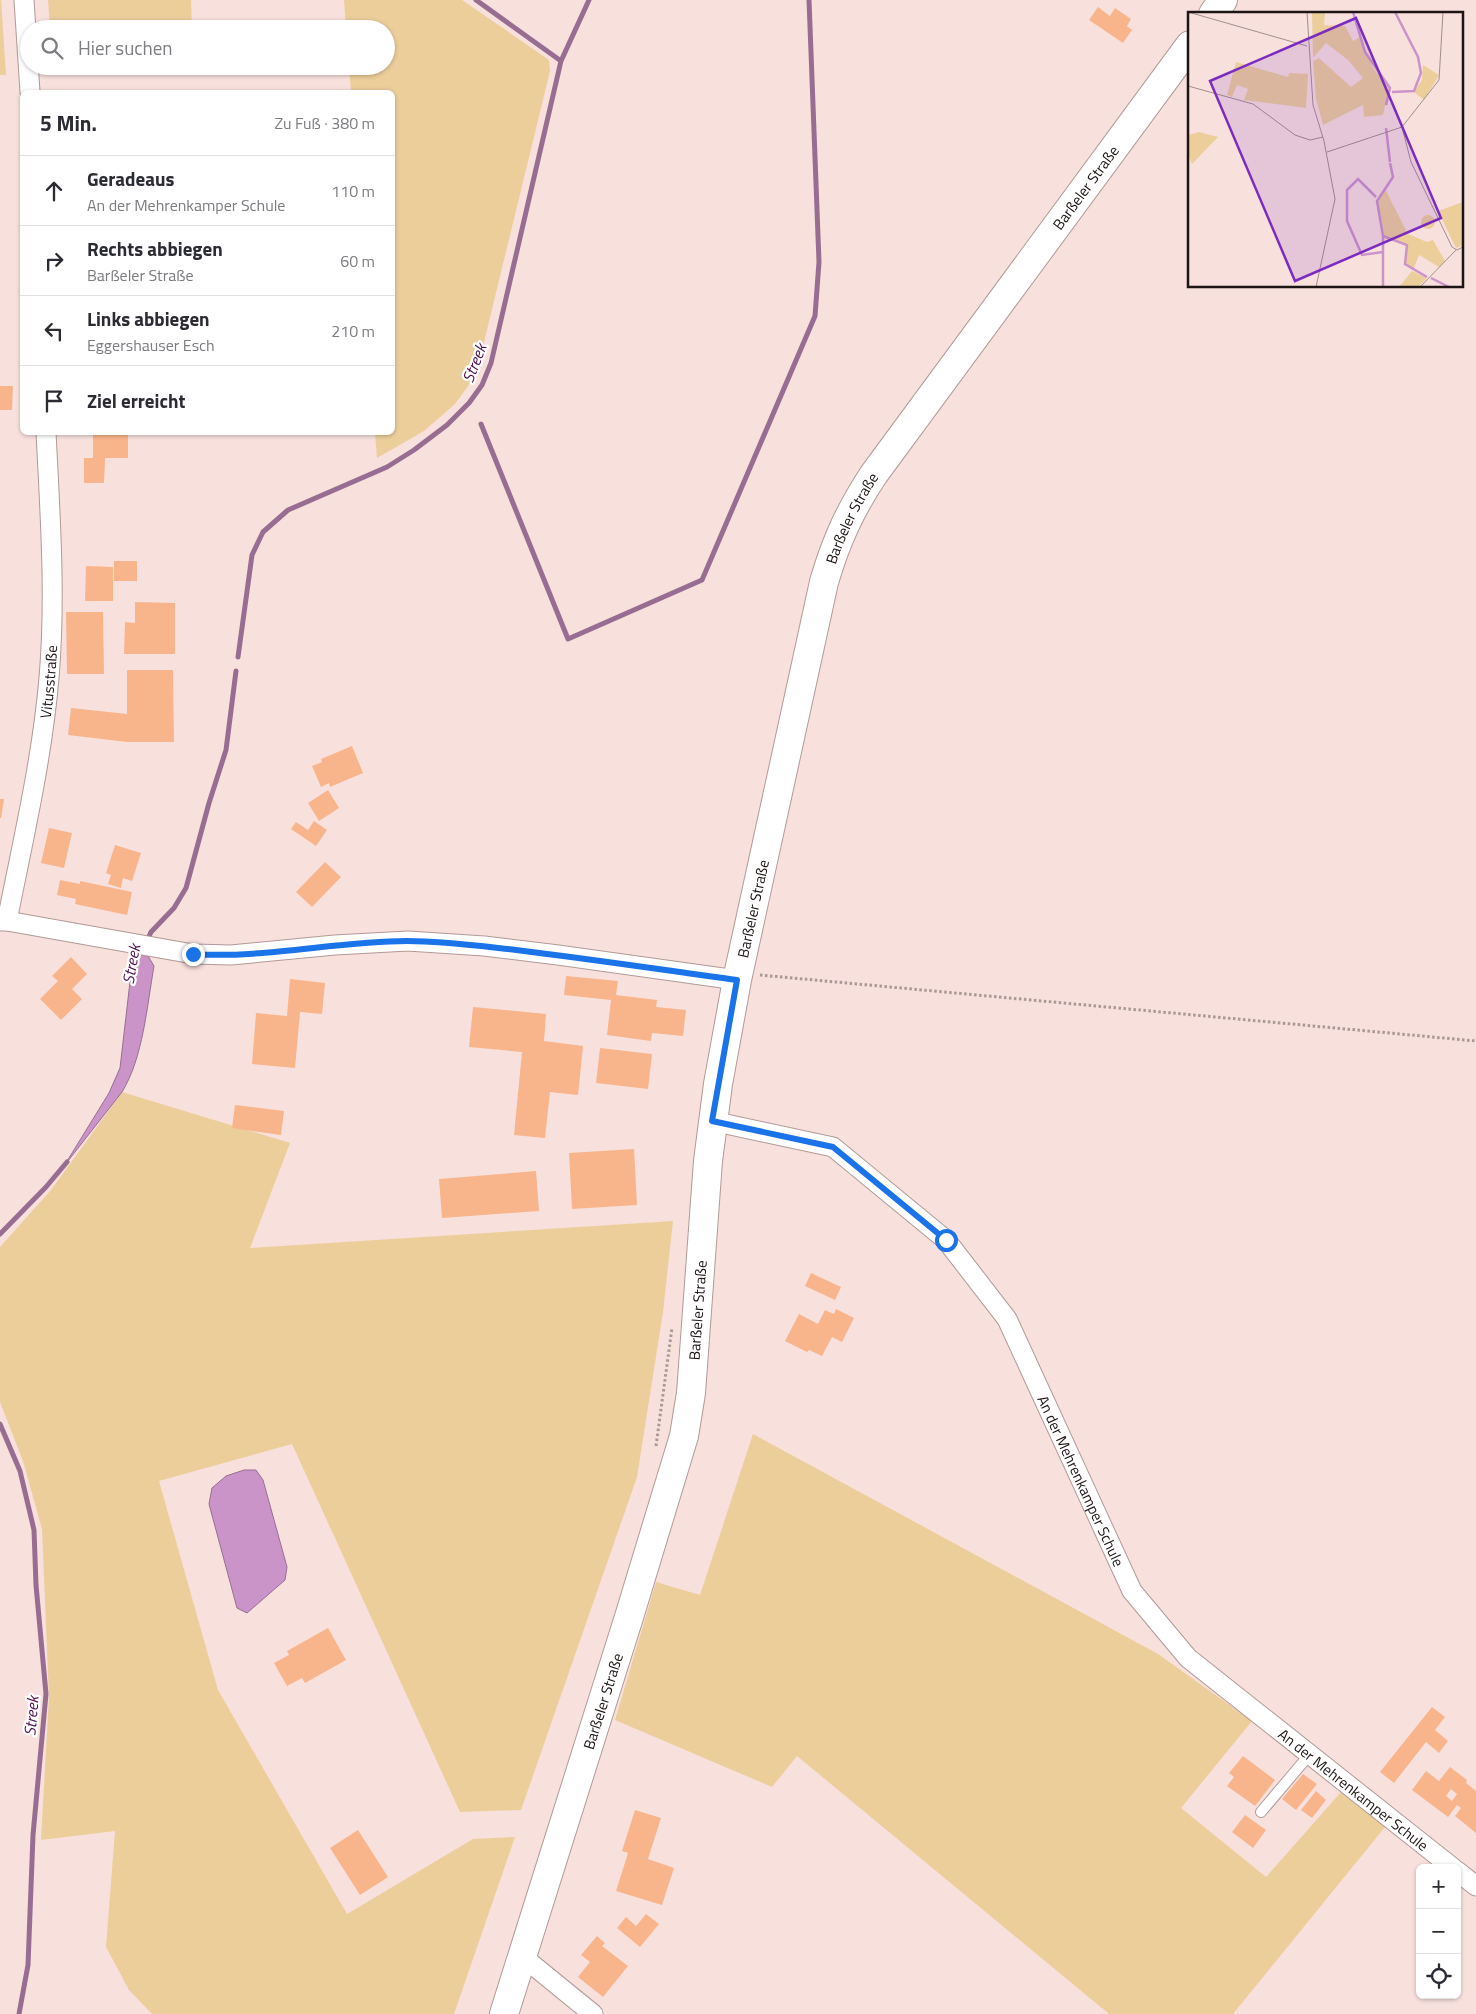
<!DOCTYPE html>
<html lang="de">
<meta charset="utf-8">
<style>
body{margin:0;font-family:"Titillium Web",sans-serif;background:#f7f7f7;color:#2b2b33}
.controls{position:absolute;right:15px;bottom:15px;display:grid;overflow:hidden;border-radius:8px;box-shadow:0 1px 4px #0004}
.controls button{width:45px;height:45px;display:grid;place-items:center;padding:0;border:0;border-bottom:1px solid #e1e1e2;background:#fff;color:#2b2b33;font:25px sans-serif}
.stop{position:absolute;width:15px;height:15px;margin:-11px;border:4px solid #1a73e8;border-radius:50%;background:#fff}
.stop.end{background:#1a73e8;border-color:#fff;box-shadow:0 1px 5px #0008}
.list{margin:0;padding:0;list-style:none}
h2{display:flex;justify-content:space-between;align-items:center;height:65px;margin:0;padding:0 20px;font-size:21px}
h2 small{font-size:16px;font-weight:400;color:#7c7c81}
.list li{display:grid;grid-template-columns:32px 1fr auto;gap:15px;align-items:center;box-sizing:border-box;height:70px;padding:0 20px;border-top:1px solid #e1e1e2}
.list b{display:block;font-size:19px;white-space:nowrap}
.list p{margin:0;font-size:16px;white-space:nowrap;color:#7c7c81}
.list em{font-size:16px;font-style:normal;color:#7c7c81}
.icon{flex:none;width:28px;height:28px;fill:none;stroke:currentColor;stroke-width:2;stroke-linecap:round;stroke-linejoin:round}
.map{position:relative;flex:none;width:1476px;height:2014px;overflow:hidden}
.search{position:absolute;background:#fff;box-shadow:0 1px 4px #0004;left:20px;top:20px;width:375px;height:55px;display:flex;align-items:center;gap:12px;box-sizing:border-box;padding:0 18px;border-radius:28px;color:#7c7c81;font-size:19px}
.panel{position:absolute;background:#fff;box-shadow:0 1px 4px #0004;left:20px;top:90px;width:375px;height:345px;border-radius:8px}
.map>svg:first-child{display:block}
.green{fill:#ecce9b}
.water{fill:#cb94c8;stroke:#976e92}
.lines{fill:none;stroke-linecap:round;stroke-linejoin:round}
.stream{stroke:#976e92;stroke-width:5}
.building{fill:#f8b58c;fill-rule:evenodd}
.lane-casing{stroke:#b19a97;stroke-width:12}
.street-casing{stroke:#b19a97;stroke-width:21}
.secondary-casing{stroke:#b19a97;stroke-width:30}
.path{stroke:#aa9895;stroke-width:3;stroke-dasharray:2.5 2.5;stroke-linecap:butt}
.lane{stroke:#fff;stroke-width:10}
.street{stroke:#fff;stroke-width:19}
.secondary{stroke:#fff;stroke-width:28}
.route{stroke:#1a73e8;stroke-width:6}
.labels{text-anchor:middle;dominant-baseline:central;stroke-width:4.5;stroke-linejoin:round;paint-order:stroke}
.street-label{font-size:15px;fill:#1d1514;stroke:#fff}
.water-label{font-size:16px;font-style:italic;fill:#4f0c4f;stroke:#fff}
.inset-river{fill:none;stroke:#cb94c8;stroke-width:2.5}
.inset-road{fill:none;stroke:#a08f8d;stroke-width:1}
.view{fill:#7b2cbf;fill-opacity:0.15;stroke:#7b2cbf;stroke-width:2.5}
.inset-edge{fill:none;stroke:#1d1514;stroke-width:2.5}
</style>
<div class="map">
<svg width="1476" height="2014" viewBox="0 0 1476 2014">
<rect width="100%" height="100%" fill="#f8e0dd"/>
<path class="green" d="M 0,0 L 1,0 L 6,75 L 0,75 Z
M 48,0 L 191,0 L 192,29 L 50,29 Z
M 344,0 L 462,0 L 549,60 L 550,71 L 476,375 L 455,404 L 424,431 L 377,458 L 375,433 L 392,432 L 392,92 L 351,92 L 349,66 L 386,66 L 386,29 L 346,29 Z
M 52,66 L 179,66 L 52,73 Z
M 122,1092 L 290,1143 L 250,1248 L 673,1221 L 663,1312 L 637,1477 L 521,1810 L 460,1812 L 292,1444 L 159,1481 L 218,1690 L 347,1914 L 473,1839 L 515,1837 L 454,2014 L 152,2014 L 129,1990 L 106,1947 L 115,1831 L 41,1840 L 49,1697 L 42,1529 L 23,1461 L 0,1402 L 0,1247 L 51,1190 Z
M 753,1434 L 1158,1654 L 1252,1721 L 1181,1808 L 1266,1877 L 1342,1791 L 1385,1827 L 1233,2014 L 1109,2014 L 797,1756 L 772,1787 L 615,1720 L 656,1582 L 700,1595 Z"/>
<path class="water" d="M 136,953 L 148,956 L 154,966 C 147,1006 143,1058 122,1092 L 64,1166 L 109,1093 L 120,1068 L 130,982 L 136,968 Z
M 244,1470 L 256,1470 L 263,1480 L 287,1567 L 285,1580 L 247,1613 L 237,1608 L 209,1504 L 212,1488 L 226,1476 Z"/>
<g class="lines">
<path class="stream" d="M 476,0 L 561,61
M 481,424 L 568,639 L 702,580 L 815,316 L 819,262 L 809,0
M 238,657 L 252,555 L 263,532 L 288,510 L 387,467 L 414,450 L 447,425 L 469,403 L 482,385 L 491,363 L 561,61 L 589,0
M 146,943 L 151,932 L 174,908 L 186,888 L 209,803 L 226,750 L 236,671
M 0,1234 L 46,1187 L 67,1162
M 0,1424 L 20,1471 L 34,1530 L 36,1585 L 46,1694 L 33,1835 L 28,1965 L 19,2014"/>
</g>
<path class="building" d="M 1098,7 L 1110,16 L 1115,8 L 1131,19 L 1127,26 L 1132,30 L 1123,43 L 1089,20 Z
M 0,386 L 13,386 L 12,410 L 0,410 Z
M 93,432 L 128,432 L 128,458 L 105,458 L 104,483 L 84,483 L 84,458 L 93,458 Z
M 114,561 L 137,561 L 137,581 L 114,581 Z
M 86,566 L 113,567 L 113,601 L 85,601 Z
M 135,602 L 175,603 L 175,654 L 124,654 L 125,622 L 135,623 Z
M 66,612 L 103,612 L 104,674 L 67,674 Z
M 127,670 L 173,670 L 174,742 L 127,742 L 68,735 L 71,708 L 127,714 Z
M 352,746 L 363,773 L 330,787 L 329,783 L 321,787 L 312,766 L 322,762 L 321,759 Z
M 328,790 L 339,808 L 319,821 L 308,803 Z
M 0,799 L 4,799 L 1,818 L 0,818 Z
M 314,821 L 327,830 L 316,846 L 291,829 L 296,822 L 308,830 Z
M 49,828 L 72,833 L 64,868 L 41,863 Z
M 115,845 L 141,853 L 132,881 L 123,878 L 121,888 L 108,884 L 111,875 L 106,873 Z
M 325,862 L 341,877 L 312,907 L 296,892 Z
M 60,880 L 80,884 L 80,881 L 132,892 L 127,915 L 75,904 L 76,899 L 57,895 Z
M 71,957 L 87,974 L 72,989 L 82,999 L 61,1020 L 40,999 L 58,981 L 52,976 Z
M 566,976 L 618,981 L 616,995 L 657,1000 L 656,1007 L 686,1010 L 683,1036 L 652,1033 L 651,1041 L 607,1035 L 611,1000 L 564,995 Z
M 290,979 L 325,983 L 322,1014 L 300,1012 L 295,1068 L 252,1064 L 256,1013 L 287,1016 Z
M 473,1007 L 546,1014 L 544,1041 L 583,1046 L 578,1095 L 550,1092 L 545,1138 L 514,1135 L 522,1052 L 469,1047 Z
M 600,1048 L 652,1054 L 648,1089 L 596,1083 Z
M 235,1105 L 284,1111 L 281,1135 L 232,1128 Z
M 634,1149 L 637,1205 L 572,1209 L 569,1153 Z
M 536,1171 L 539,1211 L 442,1218 L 439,1179 Z
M 811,1273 L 841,1287 L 835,1300 L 805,1286 Z
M 836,1309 L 854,1318 L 842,1342 L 832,1337 L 822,1356 L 809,1350 L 807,1352 L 785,1341 L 799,1314 L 818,1324 L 825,1310 L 834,1314 Z
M 328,1628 L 346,1660 L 305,1683 L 302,1678 L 287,1686 L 274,1663 L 289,1655 L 287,1651 Z
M 1432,1707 L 1445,1717 L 1435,1730 L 1448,1741 L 1439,1753 L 1426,1742 L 1394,1783 L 1380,1772 Z
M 1243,1756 L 1275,1780 L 1255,1806 L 1227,1786 L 1234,1777 L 1229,1773 Z
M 1450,1767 L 1467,1780 L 1466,1783 L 1476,1791 L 1476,1833 L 1455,1816 L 1461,1808 L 1457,1805 L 1448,1817 L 1412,1790 L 1426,1771 L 1439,1781 ZM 1451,1789 L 1457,1794 L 1452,1801 L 1446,1796 Z
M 1303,1774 L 1317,1784 L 1296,1810 L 1282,1799 Z
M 1316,1791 L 1326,1800 L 1312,1818 L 1301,1810 Z
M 635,1810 L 661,1818 L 648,1859 L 674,1868 L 662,1905 L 616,1891 L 628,1853 L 622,1851 Z
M 1245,1815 L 1266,1830 L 1253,1848 L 1232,1832 Z
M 358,1830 L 388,1877 L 360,1895 L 330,1848 Z
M 646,1914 L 659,1924 L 640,1947 L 617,1928 L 626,1917 L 636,1926 Z
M 597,1936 L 605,1943 L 602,1946 L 628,1966 L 603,1997 L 578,1977 L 590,1962 L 581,1955 Z"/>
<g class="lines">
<defs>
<path id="lane" d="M 1261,1812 L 1310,1754"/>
<g id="street">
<path d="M 24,0 L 30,92"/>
<path id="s1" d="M 0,921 L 7,921 C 23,840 42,760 49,678 C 56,596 50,514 46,432"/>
<path d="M 7,921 L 193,954 L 231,955 L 335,945 L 408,941 L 484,946 L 558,955 L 737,980"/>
<path id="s2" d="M 712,1121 L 833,1147 L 946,1240 L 1007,1319 L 1132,1591 L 1188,1658 L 1453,1868"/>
<path d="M 1457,1871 L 1476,1886"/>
<path d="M 523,1957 L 593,2014"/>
</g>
<g id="secondary">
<path d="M 1213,14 L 1223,0"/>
<path id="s3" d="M 504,2014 L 629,1617 L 684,1436 L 691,1393 L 708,1161 L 718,1084 L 737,980 L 824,582 C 836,541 850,510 874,474 L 1190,45"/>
</g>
</defs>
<use href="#lane" class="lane-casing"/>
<use href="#street" class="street-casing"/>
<use href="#secondary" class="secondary-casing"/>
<path class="path" d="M 760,975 L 1476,1041
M 656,1446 L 672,1328"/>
<use href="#lane" class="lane"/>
<use href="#street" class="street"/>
<use href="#secondary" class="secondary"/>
</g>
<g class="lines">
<path class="route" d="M 193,954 C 264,959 336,941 407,941 C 444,941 480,946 516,950 C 590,959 664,970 737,980 L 712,1121 L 833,1147 L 946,1240"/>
</g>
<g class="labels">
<g class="street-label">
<text stroke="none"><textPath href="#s3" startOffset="1948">Barßeler Straße</textPath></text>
<text stroke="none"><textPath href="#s3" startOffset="1542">Barßeler Straße</textPath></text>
<text stroke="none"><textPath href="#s1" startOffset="250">Vitusstraße</textPath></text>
<text stroke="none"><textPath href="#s3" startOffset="1138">Barßeler Straße</textPath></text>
<text stroke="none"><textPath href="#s3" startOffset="732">Barßeler Straße</textPath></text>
<text stroke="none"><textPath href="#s2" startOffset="548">An der Mehrenkamper Schule</textPath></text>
<text stroke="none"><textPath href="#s3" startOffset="328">Barßeler Straße</textPath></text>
<text stroke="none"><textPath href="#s2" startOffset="968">An der Mehrenkamper Schule</textPath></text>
</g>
<g class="water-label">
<text transform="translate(474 363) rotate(-69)">Streek</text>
<text transform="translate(131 964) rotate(-80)">Streek</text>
<text transform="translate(31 1716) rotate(-85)">Streek</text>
</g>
</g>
<g transform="translate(1188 12)">
<rect width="275" height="275" fill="#f8e0dd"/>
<path d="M 124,0 L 137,0 L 136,13 L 157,14 L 165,29 L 172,25 L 185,56 L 201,76 L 195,103 L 176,105 L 175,93 L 135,113 L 128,87 L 125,49 L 131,46 L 163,75 L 175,66 L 160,48 L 138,31 L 125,46 ZM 48,50 L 100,65 L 101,61 L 120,62 L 118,96 L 56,88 L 60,77 L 49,73 L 44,85 L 39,83 ZM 235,53 L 251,63 L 236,88 L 226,80 L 234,68 ZM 11,120 L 30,125 L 4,152 L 0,143 L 0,123 ZM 197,177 L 220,222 L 239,230 L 245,228 L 257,249 L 251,255 L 231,243 L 225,258 L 218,251 L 219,232 L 196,224 L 190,189 ZM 275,190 L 275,233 L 268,236 L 250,199 ZM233 210a7 7 0 1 1 14 0a7 7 0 1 1-14 0ZM 224,259 L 239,266 L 230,275 L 211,275 Z" fill="#ecce9b"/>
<path class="inset-river" d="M 165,0 L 177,40 L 202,76 L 198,93M 204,80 L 226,79 L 233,61 L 230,45 L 207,0M 198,116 L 202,150M 188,185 L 170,167 L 159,178 L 159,209 L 174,243 L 195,240M 195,224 L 219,233 L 217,252 L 239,265M 243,266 L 261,275M 195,275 L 195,224 L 189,189 L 205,165 L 202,151"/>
<path class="inset-road" d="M 0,0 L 119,34M 119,0 L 125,93 L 136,129 L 147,187 L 128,275M 255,0 L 251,68 L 214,115 L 223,150 L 264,235 L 269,238 L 275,235M 0,74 L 65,92 L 107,123 L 122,128 L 135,125M 139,140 L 214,115M 232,275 L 268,238"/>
<path class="view" d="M 168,6 L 253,206 L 107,269 L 22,69 Z"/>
<rect width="275" height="275" class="inset-edge"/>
</g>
</svg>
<div class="controls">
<button>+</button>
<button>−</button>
<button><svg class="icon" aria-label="locate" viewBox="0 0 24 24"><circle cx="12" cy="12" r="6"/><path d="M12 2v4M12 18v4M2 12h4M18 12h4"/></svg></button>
</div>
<div class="stop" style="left:946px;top:1240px"></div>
<div class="stop end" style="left:193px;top:954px"></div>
<div class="search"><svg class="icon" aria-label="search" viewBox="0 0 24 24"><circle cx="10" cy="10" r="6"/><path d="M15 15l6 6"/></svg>Hier suchen</div>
<section class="panel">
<h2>5 Min.<small>Zu Fuß · 380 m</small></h2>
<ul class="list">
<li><svg class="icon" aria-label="ahead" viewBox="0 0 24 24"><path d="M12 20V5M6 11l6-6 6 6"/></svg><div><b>Geradeaus</b><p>An der Mehrenkamper Schule</p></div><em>110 m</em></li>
<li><svg class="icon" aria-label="right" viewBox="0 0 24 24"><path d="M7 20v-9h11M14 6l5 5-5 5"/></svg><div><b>Rechts abbiegen</b><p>Barßeler Straße</p></div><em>60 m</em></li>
<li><svg class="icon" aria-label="left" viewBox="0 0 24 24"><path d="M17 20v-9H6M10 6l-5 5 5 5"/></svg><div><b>Links abbiegen</b><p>Eggershauser Esch</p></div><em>210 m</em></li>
<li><svg class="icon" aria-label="arrive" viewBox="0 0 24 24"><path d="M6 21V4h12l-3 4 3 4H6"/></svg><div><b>Ziel erreicht</b></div></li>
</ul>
</section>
</div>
